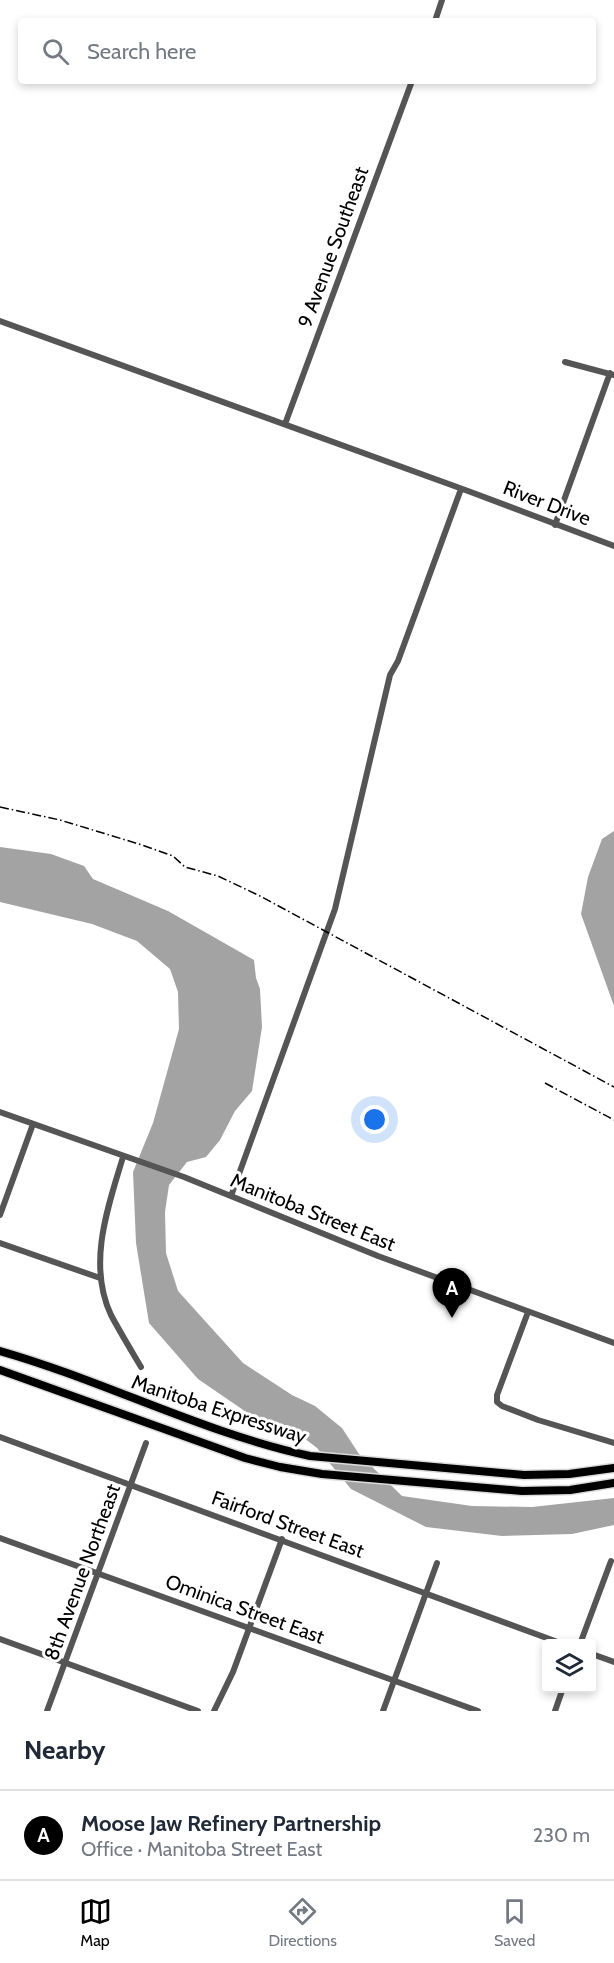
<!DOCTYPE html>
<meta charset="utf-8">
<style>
body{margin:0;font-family:Cabin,sans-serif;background:#f2f2f3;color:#1f2937}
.controls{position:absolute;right:18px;bottom:18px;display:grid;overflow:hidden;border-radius:6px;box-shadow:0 3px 9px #0003}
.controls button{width:54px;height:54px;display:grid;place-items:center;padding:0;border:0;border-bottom:2px solid #e0e1e3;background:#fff;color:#1f2937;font:30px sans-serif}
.you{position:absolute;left:375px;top:1120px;width:21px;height:21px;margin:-15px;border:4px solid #fff;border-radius:50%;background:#1a73e8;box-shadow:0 0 0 9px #1a73e833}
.badge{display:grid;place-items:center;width:39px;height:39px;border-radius:50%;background:#000;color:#fff;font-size:20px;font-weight:700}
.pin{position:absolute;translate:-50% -50px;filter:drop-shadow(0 2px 3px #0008)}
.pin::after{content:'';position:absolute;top:32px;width:21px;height:18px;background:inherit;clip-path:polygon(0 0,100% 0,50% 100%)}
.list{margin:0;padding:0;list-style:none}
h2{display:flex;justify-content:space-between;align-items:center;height:78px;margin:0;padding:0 24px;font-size:26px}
h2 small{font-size:20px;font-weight:400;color:#747a83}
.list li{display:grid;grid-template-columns:39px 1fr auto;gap:18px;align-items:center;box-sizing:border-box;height:90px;padding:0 24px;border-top:2px solid #e0e1e3}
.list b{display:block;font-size:22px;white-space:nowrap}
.list p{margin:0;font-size:20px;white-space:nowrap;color:#747a83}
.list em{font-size:20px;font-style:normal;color:#747a83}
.icon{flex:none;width:33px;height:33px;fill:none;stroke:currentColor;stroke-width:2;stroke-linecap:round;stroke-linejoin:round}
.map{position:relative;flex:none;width:614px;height:1711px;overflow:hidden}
.search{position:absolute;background:#fff;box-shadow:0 3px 9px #0003;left:18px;right:18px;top:18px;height:66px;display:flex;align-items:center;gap:15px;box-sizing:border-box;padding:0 21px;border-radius:6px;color:#747a83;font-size:22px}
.sheet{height:168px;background:#fff}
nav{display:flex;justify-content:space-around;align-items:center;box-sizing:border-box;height:84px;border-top:2px solid #e0e1e3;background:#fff;font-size:16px;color:#747a83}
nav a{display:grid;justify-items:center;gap:3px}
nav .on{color:#000}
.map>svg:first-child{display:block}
.water{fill:#a3a3a3}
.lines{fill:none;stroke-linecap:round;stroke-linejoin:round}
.major-casing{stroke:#dbdbdb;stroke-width:11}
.minor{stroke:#555;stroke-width:6}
.major{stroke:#000;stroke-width:8}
.rail{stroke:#000;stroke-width:1.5;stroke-dasharray:9 3 1.5 3;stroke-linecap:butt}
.labels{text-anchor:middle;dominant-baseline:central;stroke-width:6;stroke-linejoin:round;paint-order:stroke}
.street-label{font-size:20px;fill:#000;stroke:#fff}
</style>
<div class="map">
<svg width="614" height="1711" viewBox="0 0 614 1711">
<rect width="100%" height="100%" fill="#fff"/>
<path class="water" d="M 614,831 L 614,1006 L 581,914 L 588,877 L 602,839 Z
M 0,847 L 51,854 L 84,866 L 93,879 L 168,911 L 254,960 L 256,978 L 260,989 L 262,1027 L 252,1091 L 235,1111 L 220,1140 L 206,1157 L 187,1162 L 169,1185 L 165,1212 L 166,1253 L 178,1291 L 243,1363 L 292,1395 L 315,1406 L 342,1428 L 359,1454 L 402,1496 L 472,1506 L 532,1507 L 614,1498 L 614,1525 L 572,1534 L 502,1536 L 426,1527 L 351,1489 L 317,1448 L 304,1438 L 274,1422 L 258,1420 L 198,1379 L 149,1323 L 136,1243 L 133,1172 L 153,1123 L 179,1029 L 178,992 L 170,969 L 137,941 L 92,924 L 0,902 Z"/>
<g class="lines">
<defs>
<path id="major" d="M 0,1351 C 105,1381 203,1433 310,1456 L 524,1475 L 569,1474 L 614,1468
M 0,1370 L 245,1458 L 280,1467 L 322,1474 L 522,1491 L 570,1490 L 614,1483"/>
</defs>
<use href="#major" class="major-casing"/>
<path class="minor" d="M 435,21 L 442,0
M 0,321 L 468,491 L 614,546
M 565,362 L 614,375
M 285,424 L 412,81
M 555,525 L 610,373
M 0,1112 L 184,1177 L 378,1256 L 614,1343
M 123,1157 C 108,1207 87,1264 111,1315 C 120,1332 131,1350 141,1367
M 231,1196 L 335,909 L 390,675 L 398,661 L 461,489
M 0,1215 L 33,1124
M 0,1243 L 100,1278
M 528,1312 L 497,1395 L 497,1402 L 502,1406 L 538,1420 L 614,1443
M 0,1437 L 563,1644
M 0,1538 L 478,1711
M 0,1639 L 198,1711
M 580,1644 L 611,1561
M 592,1654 L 614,1662
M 47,1711 L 146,1443
M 214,1711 L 233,1672 L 282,1539
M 383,1711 L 437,1563
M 555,1711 L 563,1688"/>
<use href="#major" class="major"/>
<path class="rail" d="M 0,807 L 60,820 L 142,845 L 173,856 L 185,867 L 218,876 L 260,896 L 614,1087
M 545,1083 L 614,1120"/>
</g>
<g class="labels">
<g class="street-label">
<text transform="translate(333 247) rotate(-70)">9 Avenue Southeast</text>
<text transform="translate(547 503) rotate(21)">River Drive</text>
<text transform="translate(313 1212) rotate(22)">Manitoba Street East</text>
<text transform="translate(219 1409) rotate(18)">Manitoba Expressway</text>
<text transform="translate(288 1524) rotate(20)">Fairford Street East</text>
<text transform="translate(82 1572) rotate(-70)">8th Avenue Northeast</text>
<text transform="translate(245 1609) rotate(20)">Ominica Street East</text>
</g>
</g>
</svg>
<div class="controls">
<button><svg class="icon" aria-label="layers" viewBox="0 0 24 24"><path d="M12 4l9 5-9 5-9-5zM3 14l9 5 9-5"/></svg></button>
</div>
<div class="you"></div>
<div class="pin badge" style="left:452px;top:1318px">A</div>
<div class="search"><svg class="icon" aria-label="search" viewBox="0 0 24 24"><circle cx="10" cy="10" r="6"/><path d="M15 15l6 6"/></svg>Search here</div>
</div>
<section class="sheet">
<h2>Nearby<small></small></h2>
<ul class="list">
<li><span class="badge">A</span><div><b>Moose Jaw Refinery Partnership</b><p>Office · Manitoba Street East</p></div><em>230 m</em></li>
</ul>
</section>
<nav>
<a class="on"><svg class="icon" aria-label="map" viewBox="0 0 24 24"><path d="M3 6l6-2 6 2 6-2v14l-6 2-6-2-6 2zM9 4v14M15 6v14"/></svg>Map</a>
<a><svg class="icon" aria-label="directions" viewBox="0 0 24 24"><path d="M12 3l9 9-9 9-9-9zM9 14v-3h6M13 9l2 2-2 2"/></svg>Directions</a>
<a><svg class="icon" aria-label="saved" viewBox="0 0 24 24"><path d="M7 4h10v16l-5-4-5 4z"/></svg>Saved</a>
</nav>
